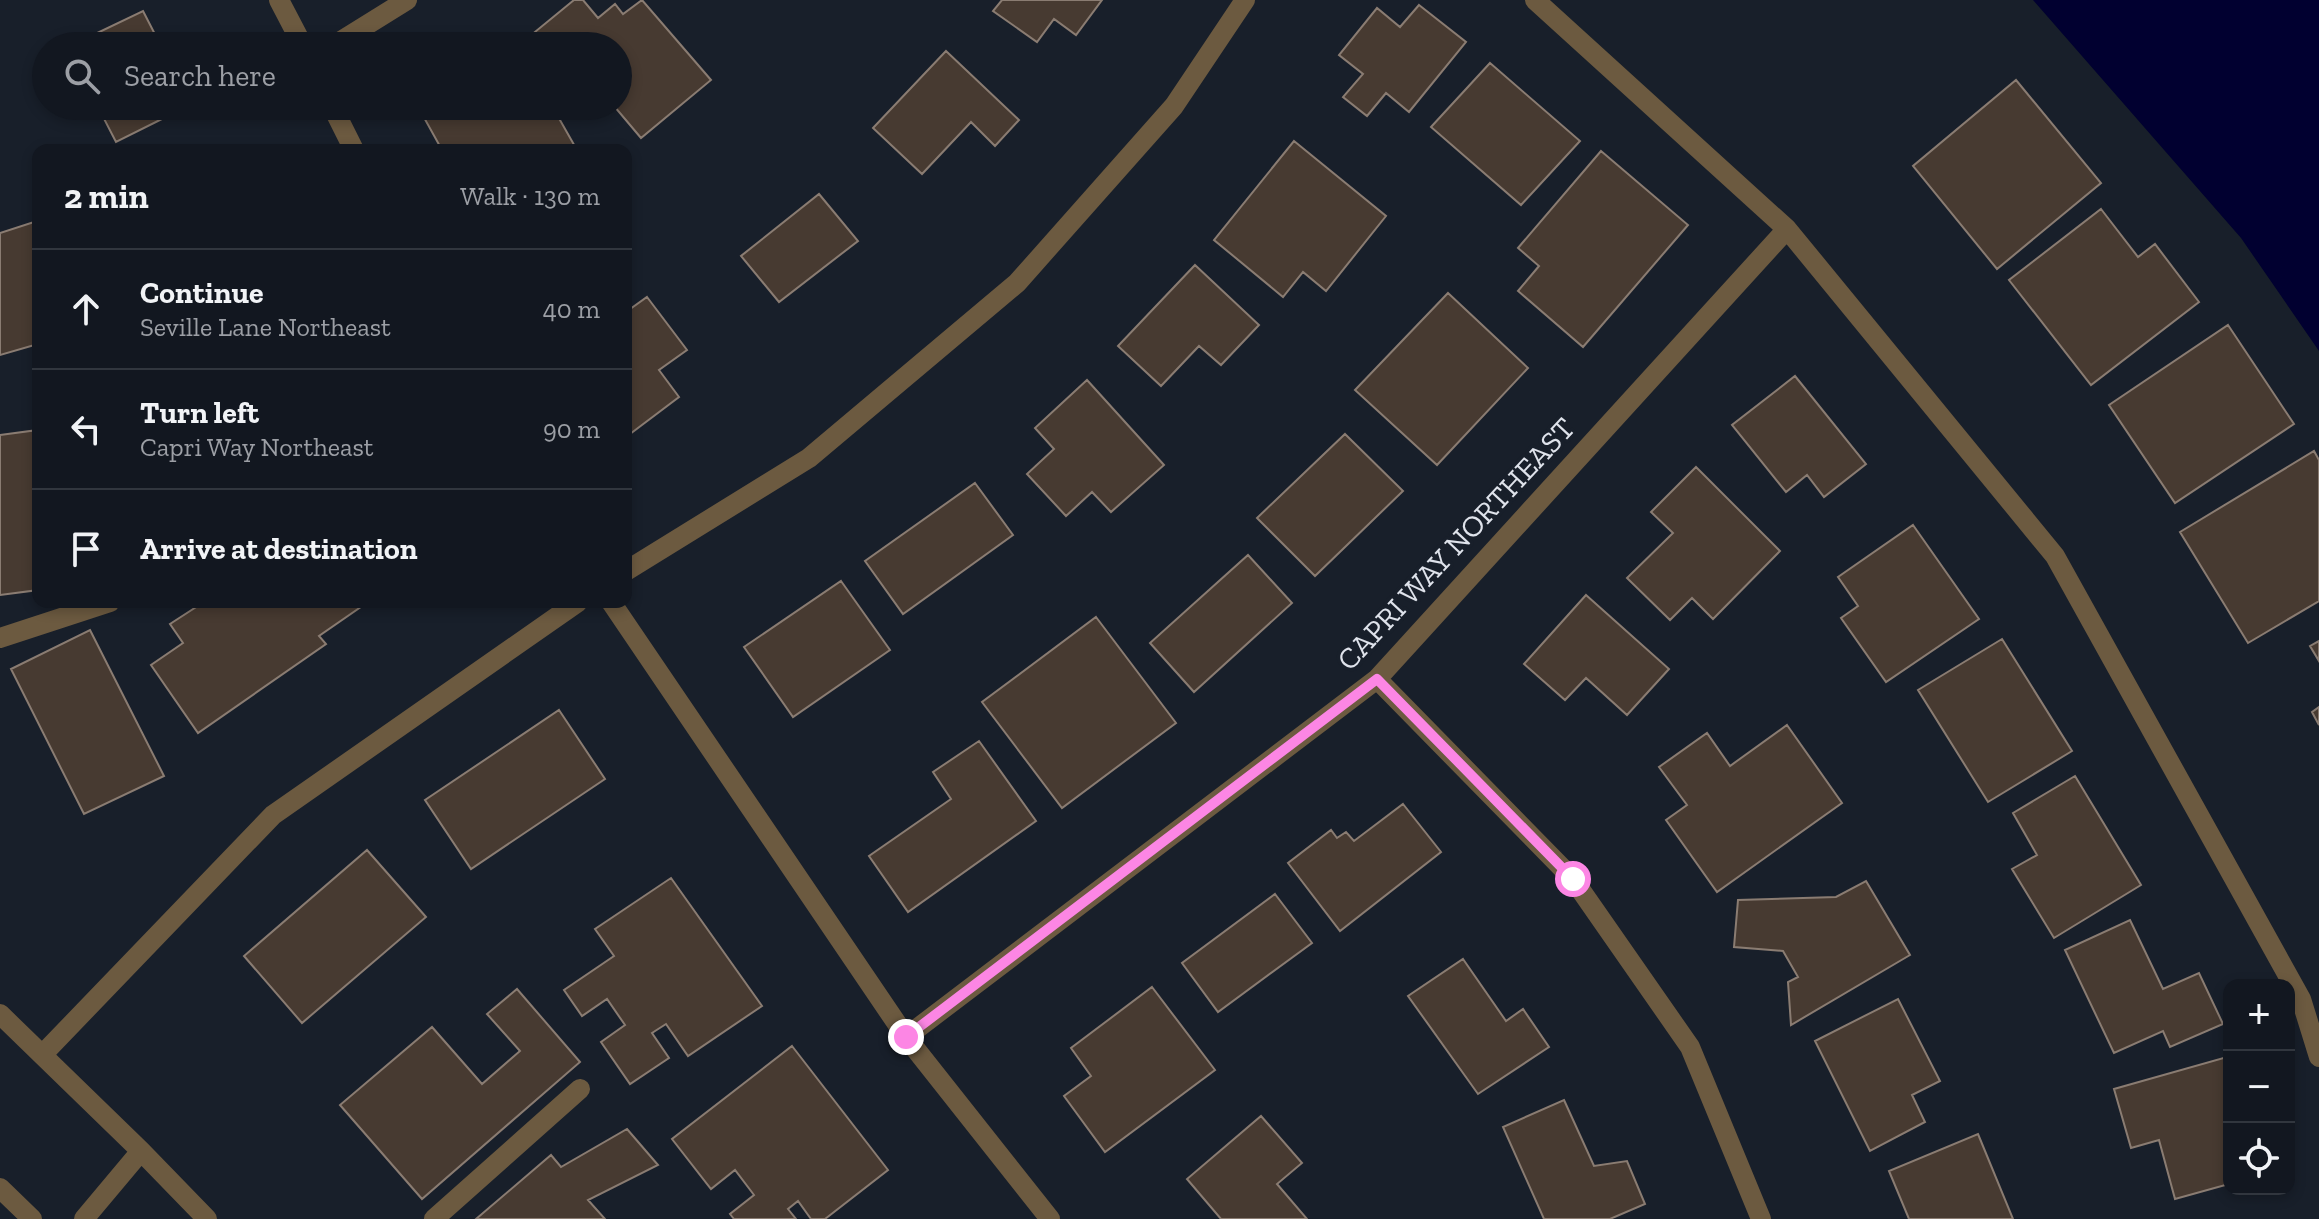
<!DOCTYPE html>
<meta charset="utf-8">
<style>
body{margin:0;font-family:"Zilla Slab",serif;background:#1b2029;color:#f1f3f6}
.controls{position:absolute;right:24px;bottom:24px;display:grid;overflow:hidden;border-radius:16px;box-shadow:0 4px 12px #0003}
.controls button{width:72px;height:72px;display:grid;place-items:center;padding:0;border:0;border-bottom:2px solid #31363e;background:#121720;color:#f1f3f6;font:40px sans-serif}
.stop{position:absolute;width:24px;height:24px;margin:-18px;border:6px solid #fc86e4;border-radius:50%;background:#fff}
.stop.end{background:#fc86e4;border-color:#fff;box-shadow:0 2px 8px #0008}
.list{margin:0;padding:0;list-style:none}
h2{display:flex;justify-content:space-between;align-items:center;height:104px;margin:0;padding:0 32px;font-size:34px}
h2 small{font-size:26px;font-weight:400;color:#9c9fa5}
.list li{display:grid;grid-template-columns:52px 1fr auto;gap:24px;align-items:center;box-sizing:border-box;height:120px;padding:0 32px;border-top:2px solid #31363e}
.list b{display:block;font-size:30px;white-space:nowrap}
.list p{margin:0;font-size:26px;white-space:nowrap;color:#9c9fa5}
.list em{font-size:26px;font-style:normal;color:#9c9fa5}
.icon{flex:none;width:44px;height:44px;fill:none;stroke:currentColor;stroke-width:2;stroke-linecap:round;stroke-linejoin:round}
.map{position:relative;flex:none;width:2319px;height:1219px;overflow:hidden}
.search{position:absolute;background:#121720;box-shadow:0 4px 12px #0003;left:32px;top:32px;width:600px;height:88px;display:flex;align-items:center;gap:20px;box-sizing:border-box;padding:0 28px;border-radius:44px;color:#9c9fa5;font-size:30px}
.panel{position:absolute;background:#121720;box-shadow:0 4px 12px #0003;left:32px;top:144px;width:600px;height:464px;border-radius:16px}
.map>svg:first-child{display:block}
.water{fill:#010030}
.building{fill:#473a31;stroke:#8a7c72;stroke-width:2}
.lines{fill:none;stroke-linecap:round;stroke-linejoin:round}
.minor{stroke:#6c5a40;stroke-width:20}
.route{stroke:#fc86e4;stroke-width:10}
.labels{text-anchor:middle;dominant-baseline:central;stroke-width:7;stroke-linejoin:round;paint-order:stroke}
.street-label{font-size:30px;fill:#dfe3eb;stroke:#181f2a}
</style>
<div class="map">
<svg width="2319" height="1219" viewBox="0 0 2319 1219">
<rect width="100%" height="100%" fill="#181f2a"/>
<path class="water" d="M 2033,0 L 2319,0 L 2319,351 L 2241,238 Z"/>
<path class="building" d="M 574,0 L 583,0 L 598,18 L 615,4 L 623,14 L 642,0 L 711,80 L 641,138 L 614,106 L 618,106 L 618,46 L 539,46 L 530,36 Z
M 1002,0 L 1102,0 L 1076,35 L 1054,19 L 1037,42 L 993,11 Z
M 1419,5 L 1466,42 L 1409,112 L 1386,93 L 1367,116 L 1343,97 L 1363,74 L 1339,55 L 1377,8 L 1400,27 Z
M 143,11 L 161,46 L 99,46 L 93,35 Z
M 946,51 L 1019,120 L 995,146 L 971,122 L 922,174 L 873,128 Z
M 1490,63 L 1580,141 L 1521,205 L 1431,127 Z
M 2016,80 L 2101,183 L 1997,269 L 1913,166 Z
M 109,106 L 188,106 L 116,142 L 100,111 Z
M 436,106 L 552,106 L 577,150 L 442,150 L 422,114 Z
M 1294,141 L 1386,216 L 1326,291 L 1303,272 L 1283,297 L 1214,240 Z
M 1601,151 L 1688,225 L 1583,347 L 1518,291 L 1539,266 L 1518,248 Z
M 819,194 L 858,241 L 779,302 L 741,256 Z
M 2101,209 L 2138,257 L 2155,244 L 2199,302 L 2091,385 L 2009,280 Z
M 34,222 L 38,234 L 38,344 L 0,355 L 0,233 Z
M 1195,265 L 1259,325 L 1221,365 L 1199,346 L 1161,386 L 1118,346 Z
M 1448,293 L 1528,368 L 1437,465 L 1355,390 Z
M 647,297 L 687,350 L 659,370 L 679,397 L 626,437 L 626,312 Z
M 2228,325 L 2294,424 L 2175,503 L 2109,405 Z
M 1795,376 L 1866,464 L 1824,497 L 1807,475 L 1786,492 L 1732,425 Z
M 1087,380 L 1164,465 L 1111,512 L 1092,492 L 1066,516 L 1027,474 L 1054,449 L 1035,428 Z
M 38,430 L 38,590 L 0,595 L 0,435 Z
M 1345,434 L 1403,491 L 1315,576 L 1257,518 Z
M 2314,451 L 2319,460 L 2319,601 L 2248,643 L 2180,532 Z
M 1696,467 L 1780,551 L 1713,619 L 1692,598 L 1670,620 L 1627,578 L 1673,533 L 1651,512 Z
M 975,483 L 1013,535 L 903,614 L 865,561 Z
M 1913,525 L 1979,619 L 1886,682 L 1841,618 L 1858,606 L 1838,577 Z
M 1248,555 L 1292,603 L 1194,692 L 1150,643 Z
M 841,581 L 890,650 L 793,717 L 744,647 Z
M 1586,595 L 1669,669 L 1627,715 L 1586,678 L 1565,700 L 1524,664 Z
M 204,602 L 368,602 L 319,636 L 326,644 L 198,733 L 151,665 L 183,643 L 170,624 Z
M 1096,617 L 1176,723 L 1062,808 L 982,702 Z
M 90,630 L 164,776 L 84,814 L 11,669 Z
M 2002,639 L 2072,751 L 1988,802 L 1918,690 Z
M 2319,641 L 2319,661 L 2310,646 Z
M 2319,707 L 2319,725 L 2312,712 Z
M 559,710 L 605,779 L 471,869 L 425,800 Z
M 1787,725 L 1842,803 L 1717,892 L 1666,820 L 1687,805 L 1659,767 L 1707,733 L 1730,766 Z
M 979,741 L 1036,821 L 908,912 L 869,856 L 951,799 L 933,772 Z
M 2075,776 L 2141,885 L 2054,938 L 2012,869 L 2037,855 L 2013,813 Z
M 1403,804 L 1441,852 L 1340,931 L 1288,863 L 1331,830 L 1337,838 L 1346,832 L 1354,841 Z
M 367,850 L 426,917 L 302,1023 L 244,956 Z
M 671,878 L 762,1006 L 688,1056 L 666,1024 L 652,1033 L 669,1058 L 630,1084 L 601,1042 L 625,1025 L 607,999 L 582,1016 L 564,990 L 614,956 L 595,929 Z
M 1866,881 L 1910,955 L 1791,1025 L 1788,982 L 1798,977 L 1783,951 L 1734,947 L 1738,900 L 1836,897 Z
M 1275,894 L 1312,943 L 1218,1012 L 1182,963 Z
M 2130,920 L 2163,989 L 2199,973 L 2223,1024 L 2170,1047 L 2163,1031 L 2114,1053 L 2065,950 Z
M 1463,959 L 1506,1021 L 1523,1009 L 1549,1047 L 1478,1094 L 1408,996 Z
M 1152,987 L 1215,1070 L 1105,1152 L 1064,1096 L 1091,1076 L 1071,1048 Z
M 517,989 L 580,1062 L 422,1199 L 340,1105 L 432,1027 L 482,1084 L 520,1051 L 487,1014 Z
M 1898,999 L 1940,1081 L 1912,1095 L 1925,1122 L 1870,1151 L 1815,1041 Z
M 792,1046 L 888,1170 L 825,1219 L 811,1219 L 798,1201 L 788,1209 L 796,1219 L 734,1219 L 730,1214 L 754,1195 L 735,1170 L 711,1189 L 672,1139 Z
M 2227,1057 L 2229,1184 L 2175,1199 L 2159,1140 L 2131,1148 L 2114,1089 Z
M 1564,1100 L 1594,1166 L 1627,1161 L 1645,1204 L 1610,1219 L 1544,1219 L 1503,1127 Z
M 1261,1116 L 1302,1163 L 1277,1184 L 1307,1219 L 1221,1219 L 1187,1179 Z
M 627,1129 L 658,1165 L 588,1200 L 605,1219 L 476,1219 L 551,1155 L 561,1167 Z
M 1978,1134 L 2013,1219 L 1909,1219 L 1889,1171 Z"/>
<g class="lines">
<path class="minor" d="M 279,0 L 303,46
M 1535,0 L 1787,229 L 2055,556 L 2301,999 L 2319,1057
M 333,46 L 407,0
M 332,106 L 354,150
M 626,571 L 809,458 L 1017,283 L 1174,106 L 1245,0
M 611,602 L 906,1037 L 1050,1219
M 0,638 L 110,602
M 1377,679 L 1573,879 L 1690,1047 L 1761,1219
M 0,1014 L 141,1151 L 207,1219
M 906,1037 L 1377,679 L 1787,229
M 43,1054 L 273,815 L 578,602
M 0,1188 L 32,1219
M 84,1219 L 141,1151
M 434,1219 L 580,1089"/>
</g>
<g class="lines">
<path class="route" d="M 906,1037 L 1377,679 L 1573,879"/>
</g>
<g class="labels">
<g class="street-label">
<text transform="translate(1456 544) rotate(-47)">CAPRI WAY NORTHEAST</text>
</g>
</g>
</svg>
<div class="controls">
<button>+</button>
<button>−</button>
<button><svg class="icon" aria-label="locate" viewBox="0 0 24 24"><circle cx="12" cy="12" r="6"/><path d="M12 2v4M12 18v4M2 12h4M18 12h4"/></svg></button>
</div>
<div class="stop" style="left:1573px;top:879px"></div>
<div class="stop end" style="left:906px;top:1037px"></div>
<div class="search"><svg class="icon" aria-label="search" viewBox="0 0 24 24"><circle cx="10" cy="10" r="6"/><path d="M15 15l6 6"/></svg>Search here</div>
<section class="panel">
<h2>2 min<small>Walk · 130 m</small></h2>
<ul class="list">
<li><svg class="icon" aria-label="ahead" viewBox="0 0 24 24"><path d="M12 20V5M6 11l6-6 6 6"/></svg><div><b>Continue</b><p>Seville Lane Northeast</p></div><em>40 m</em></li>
<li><svg class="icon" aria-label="left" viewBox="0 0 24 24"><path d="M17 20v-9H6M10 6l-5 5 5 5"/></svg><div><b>Turn left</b><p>Capri Way Northeast</p></div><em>90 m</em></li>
<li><svg class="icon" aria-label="arrive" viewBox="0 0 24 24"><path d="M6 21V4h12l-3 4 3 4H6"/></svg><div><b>Arrive at destination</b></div></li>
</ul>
</section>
</div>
